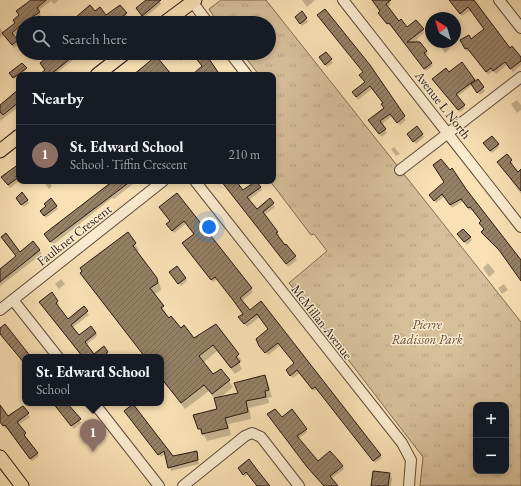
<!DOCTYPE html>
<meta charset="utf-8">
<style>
body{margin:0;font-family:"EB Garamond",serif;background:#242831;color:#f1f3f6}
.controls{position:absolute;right:12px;bottom:12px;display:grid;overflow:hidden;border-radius:8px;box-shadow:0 2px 6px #0003}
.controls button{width:36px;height:36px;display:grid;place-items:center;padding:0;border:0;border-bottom:1px solid #363941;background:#171b24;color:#f1f3f6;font:20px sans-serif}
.compass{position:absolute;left:425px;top:12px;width:36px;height:36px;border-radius:50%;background:#171b24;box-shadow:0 2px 6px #0003;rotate:322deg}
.you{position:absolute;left:209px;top:227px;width:14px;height:14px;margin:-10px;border:3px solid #fff;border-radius:50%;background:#1a73e8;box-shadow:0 0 0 6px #1a73e833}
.badge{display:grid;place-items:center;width:26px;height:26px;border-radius:50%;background:#d93025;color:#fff;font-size:13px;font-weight:700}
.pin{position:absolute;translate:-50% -33px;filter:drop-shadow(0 1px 2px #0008)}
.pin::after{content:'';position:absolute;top:21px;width:14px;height:12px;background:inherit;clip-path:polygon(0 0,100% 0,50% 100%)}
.popup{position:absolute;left:22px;top:354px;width:142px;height:52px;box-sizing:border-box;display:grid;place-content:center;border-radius:8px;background:#171b24;filter:drop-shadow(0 1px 3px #0005);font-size:13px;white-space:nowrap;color:#9ea1a6}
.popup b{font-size:15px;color:#f1f3f6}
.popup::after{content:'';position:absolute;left:50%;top:100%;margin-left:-8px;border:8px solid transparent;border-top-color:#171b24}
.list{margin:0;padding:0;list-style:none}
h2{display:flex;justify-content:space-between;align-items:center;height:52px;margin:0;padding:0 16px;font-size:17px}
h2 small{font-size:13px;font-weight:400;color:#9ea1a6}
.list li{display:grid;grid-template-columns:26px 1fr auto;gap:12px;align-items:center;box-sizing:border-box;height:60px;padding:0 16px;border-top:1px solid #363941}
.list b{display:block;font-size:15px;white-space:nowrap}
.list p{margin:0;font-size:13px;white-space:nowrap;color:#9ea1a6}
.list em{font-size:13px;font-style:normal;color:#9ea1a6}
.icon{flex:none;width:22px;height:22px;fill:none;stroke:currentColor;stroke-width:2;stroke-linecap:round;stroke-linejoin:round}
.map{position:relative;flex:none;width:521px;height:486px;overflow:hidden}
.search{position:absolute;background:#171b24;box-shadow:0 2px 6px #0003;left:16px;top:16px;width:260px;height:44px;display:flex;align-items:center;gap:10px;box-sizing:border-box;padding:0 14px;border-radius:22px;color:#9ea1a6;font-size:15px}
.panel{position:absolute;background:#171b24;box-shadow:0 2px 6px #0003;left:16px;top:72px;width:260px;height:112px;border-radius:8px}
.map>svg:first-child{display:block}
.park{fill:url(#park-tufts);stroke:#806c55;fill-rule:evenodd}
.shadow{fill:#0003}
.building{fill:url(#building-hatch);stroke:#2a1811}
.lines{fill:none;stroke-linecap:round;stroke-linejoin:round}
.minor-casing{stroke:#5e4a3a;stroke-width:12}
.major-casing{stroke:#2a1811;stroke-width:15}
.minor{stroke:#fbeccf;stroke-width:10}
.major{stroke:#f9e1b5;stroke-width:13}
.labels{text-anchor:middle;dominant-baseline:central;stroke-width:3;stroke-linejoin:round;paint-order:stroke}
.street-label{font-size:13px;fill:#2a1811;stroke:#fbeccf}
.park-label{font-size:13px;font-style:italic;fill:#5e4a3a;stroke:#fbeccf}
</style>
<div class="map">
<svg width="521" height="486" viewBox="0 0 521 486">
<defs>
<pattern id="park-tufts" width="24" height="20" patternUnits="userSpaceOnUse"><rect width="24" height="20" fill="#d6bf99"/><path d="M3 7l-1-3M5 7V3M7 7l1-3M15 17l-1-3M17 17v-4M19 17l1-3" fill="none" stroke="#b8a383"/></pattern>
<pattern id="building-hatch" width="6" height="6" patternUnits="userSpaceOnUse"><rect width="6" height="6" fill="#968166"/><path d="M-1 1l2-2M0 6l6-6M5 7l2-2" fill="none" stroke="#7b6953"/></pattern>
</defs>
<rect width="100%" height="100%" fill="#f9e1b5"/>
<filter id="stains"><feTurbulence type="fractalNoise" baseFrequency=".005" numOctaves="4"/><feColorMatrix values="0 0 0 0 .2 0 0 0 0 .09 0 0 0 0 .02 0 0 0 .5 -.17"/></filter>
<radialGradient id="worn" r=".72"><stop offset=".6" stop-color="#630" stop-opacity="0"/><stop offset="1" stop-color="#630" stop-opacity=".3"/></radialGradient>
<path class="park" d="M 221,0 L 266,0 L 521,322 L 521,486 L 420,486 L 423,457 L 289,283 L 327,251 L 314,234 L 311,235 L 270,181 L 273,181 L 273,75 L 259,75 L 242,53 L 269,53 L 269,23 L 218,23 L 209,9 ZM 476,405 L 506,405 L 506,471 L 476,471 Z"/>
<path class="shadow" d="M 32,0 L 59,0 L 54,4 L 51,1 L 38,11 L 41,15 L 31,23 L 23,23 L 23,29 L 13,36 L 19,44 L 14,48 L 4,35 L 0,38 L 0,28 L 4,33 L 16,23 Z
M 146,0 L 159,0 L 161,4 L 144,18 L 139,11 Z
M 302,0 L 315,0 L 307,7 Z
M 372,0 L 388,0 L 391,4 L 387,7 L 399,22 L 407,28 L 423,30 L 424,33 L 417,39 L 426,51 L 428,54 L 425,56 L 433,66 L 426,71 L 391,25 L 390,26 L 381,15 L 381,11 Z
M 455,0 L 473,0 L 510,49 L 521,59 L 521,65 L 513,72 L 507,65 L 496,74 L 493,71 L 488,75 L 470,50 L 467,52 L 461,40 L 471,41 L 485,30 L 471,10 L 462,16 L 454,6 Z
M 94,13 L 106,17 L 126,14 L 127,16 L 119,23 L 73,23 Z
M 302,13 L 308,22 L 302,26 L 298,20 Z
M 437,42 L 446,42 L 450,48 L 445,53 Z
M 62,53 L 82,53 L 54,75 L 40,75 Z
M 175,53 L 191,53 L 181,61 Z
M 326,53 L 333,63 L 327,67 L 322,61 Z
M 22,64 L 26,70 L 14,79 L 10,73 Z
M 370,65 L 406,120 L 400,125 L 392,116 L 381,125 L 387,133 L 382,137 L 371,123 L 385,108 L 384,104 L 372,89 L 358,100 L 355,96 L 366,83 Z
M 449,74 L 474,80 L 475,82 L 478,80 L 485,91 L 480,95 L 472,85 L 457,97 L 465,108 L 460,112 L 435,82 Z
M 19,91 L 19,107 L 0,121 L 0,106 Z
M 517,100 L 521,105 L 521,110 L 517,113 L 511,104 Z
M 417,128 L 424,137 L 416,144 L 410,137 Z
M 498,144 L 499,147 L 492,153 L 486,146 Z
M 394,147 L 400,154 L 396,156 L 391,149 Z
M 511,161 L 513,164 L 511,165 L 517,173 L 521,172 L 521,194 L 500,165 Z
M 19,165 L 19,181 L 10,188 L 4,181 Z
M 43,181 L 48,181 L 52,186 L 49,189 Z
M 114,181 L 137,181 L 114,199 L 112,198 L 53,245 L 47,238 Z
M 222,181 L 229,181 L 232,186 L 243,191 L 260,187 L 262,190 L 249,200 L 256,210 L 270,200 L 275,207 L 264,215 L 277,232 L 279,235 L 277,236 L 285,246 L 286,245 L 297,260 L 288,267 Z
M 465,190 L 521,260 L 521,280 L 502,253 L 483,235 L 482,232 L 485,230 L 482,222 L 472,209 L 470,211 L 463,201 L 452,208 L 445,196 L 436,203 L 430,195 Z
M 177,194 L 251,289 L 253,292 L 242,301 L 250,311 L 261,302 L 380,455 L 382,458 L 375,463 L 317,389 L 314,391 L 300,373 L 293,378 L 289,373 L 295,364 L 281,345 L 268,355 L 259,342 L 269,329 L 260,317 L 247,327 L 242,320 L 244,314 L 236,304 L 217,279 L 213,282 L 185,246 L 195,234 L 187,223 L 174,233 L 169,227 L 171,222 L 160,207 Z
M 27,200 L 29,203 L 24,207 L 19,201 Z
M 56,206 L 58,209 L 46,218 L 43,214 L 47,207 Z
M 463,230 L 472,240 L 467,245 L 460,237 Z
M 4,240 L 20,253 L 33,243 L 42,254 L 0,286 L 0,269 L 17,257 Z
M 135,244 L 139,250 L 136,252 L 160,285 L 161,290 L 154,295 L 166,313 L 165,314 L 194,339 L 215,326 L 242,361 L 239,363 L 242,369 L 235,374 L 217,351 L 203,363 L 213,376 L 221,370 L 233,387 L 218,399 L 239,394 L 265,376 L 268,383 L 272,397 L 268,398 L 269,403 L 249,408 L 251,419 L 228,424 L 231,435 L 207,441 L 204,435 L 202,436 L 195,416 L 218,410 L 215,400 L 209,391 L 185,409 L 161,378 L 161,357 L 145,357 L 81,273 Z
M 488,263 L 495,272 L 489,277 L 483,268 Z
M 172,276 L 186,278 L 187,281 L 181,286 Z
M 61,279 L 65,284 L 59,289 L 55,284 Z
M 504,284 L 508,290 L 502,294 L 498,288 Z
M 58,301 L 59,304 L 57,306 L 68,321 L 87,312 L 89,315 L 72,328 L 79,336 L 96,333 L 97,336 L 86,345 L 94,355 L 107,352 L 108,357 L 82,357 L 42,305 Z
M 54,403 L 67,403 L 81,423 L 74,429 Z
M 0,406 L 8,418 L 28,414 L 30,417 L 18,425 L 39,456 L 32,461 L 7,428 L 6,429 L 0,421 Z
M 127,414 L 173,457 L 196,452 L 199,464 L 171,471 L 166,453 L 161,457 Z
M 281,419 L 306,429 L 307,432 L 298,439 L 318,462 L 342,466 L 344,469 L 331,479 L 336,486 L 324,486 Z
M 249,461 L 270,486 L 258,486 L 248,474 L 245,477 L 240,471 Z
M 389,474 L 392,478 L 391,486 L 371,486 Z"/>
<path class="building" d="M 31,0 L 46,0 L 37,8 L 40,12 L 23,23 L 12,33 L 18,40 L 12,45 L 2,33 L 15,23 L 13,20 L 19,15 L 16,11 Z
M 146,0 L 161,0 L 142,16 L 136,8 Z
M 372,0 L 391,0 L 386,4 L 399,21 L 401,19 L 407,27 L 416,20 L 424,29 L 407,42 L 420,42 L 427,51 L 424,53 L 432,63 L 424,69 L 389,23 L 387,24 L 378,13 L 380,11 Z
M 449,0 L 474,0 L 510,48 L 512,46 L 521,57 L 521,61 L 510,69 L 505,62 L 493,71 L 491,68 L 486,72 L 467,48 L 465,49 L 460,40 L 469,35 L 471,39 L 484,29 L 468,7 L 460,14 Z
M 90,5 L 95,11 L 100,7 L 106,15 L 120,5 L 127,13 L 114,23 L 69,23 Z
M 325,9 L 370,65 L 405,116 L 397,123 L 390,114 L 380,121 L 386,129 L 379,134 L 368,120 L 384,108 L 381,104 L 383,103 L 370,86 L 356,97 L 352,92 L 365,82 L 359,75 L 363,72 L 317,15 Z
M 302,11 L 307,18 L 300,24 L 295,17 Z
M 326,52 L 332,59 L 325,65 L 319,57 Z
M 61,53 L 77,53 L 50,75 L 39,75 L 45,70 L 40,63 L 50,55 L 53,59 Z
M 192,53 L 205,53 L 220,75 L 192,75 L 202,66 Z
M 156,56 L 172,75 L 133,75 L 144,66 Z
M 462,62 L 475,80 L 456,94 L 465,105 L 458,110 L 432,79 L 446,68 L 449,72 Z
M 22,63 L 27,68 L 13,78 L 9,73 Z
M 478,79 L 484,87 L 477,93 L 471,84 Z
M 19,89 L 19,102 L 3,115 L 0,112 L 0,105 Z
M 417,126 L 423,134 L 413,142 L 407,134 Z
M 492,136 L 499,144 L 490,151 L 483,143 Z
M 507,154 L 512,160 L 510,162 L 518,172 L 521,169 L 521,191 L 497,162 Z
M 441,159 L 450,170 L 452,168 L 466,189 L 521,260 L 521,281 L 499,250 L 481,232 L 484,229 L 479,223 L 481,221 L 470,207 L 468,208 L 461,199 L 450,205 L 442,194 L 434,201 L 429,195 L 444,182 L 433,165 Z
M 19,164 L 19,177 L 8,185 L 1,177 Z
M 113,181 L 131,181 L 50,242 L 44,234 Z
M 221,181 L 230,181 L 232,184 L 236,181 L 243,190 L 256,181 L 261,187 L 247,197 L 257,209 L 270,198 L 274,203 L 263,212 L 278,232 L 276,233 L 285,245 L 286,244 L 296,256 L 286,264 Z
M 22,192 L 28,200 L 21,205 L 16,198 Z
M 177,193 L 252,288 L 240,298 L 250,310 L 261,301 L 381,455 L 373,461 L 315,387 L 312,389 L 297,370 L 290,376 L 286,370 L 294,363 L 278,343 L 265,353 L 259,346 L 256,339 L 268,329 L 257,314 L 244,324 L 238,317 L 243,314 L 233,300 L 215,277 L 211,280 L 182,243 L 194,234 L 184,221 L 172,231 L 166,224 L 170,221 L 159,207 Z
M 51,198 L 57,206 L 44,216 L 40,211 L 46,206 L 44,204 Z
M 463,229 L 471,237 L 464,242 L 457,234 Z
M 128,232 L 136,243 L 133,246 L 157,278 L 158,283 L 150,288 L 164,306 L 161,308 L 169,318 L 171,316 L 181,328 L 184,325 L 194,338 L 216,324 L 239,354 L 236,357 L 240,362 L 231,368 L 213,345 L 199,356 L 213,374 L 221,369 L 230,380 L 212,394 L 204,385 L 181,403 L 161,378 L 161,357 L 145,357 L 80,273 L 82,271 L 80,268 Z
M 6,233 L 20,252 L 33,241 L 40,250 L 0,282 L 0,269 L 16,256 L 1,237 Z
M 177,266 L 186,278 L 178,284 L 169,272 Z
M 52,292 L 58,301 L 56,303 L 68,319 L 84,306 L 88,311 L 71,325 L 79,335 L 91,326 L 96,333 L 85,342 L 94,354 L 104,346 L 108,352 L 106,353 L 109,357 L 83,357 L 39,302 Z
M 5,324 L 31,357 L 25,357 L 25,364 L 0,334 L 0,328 Z
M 265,375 L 269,390 L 265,391 L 266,397 L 246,401 L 248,412 L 225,418 L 228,428 L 202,434 L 201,429 L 198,429 L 193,415 L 217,409 L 214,398 L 238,393 L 234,383 Z
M 53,403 L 67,403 L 81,419 L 71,426 Z
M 133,404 L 173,456 L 197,451 L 198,460 L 168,468 L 164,451 L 158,455 L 124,411 Z
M 0,405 L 8,416 L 23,406 L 29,413 L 17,422 L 26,433 L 24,435 L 38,453 L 30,459 L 5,425 L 3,426 L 0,422 Z
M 275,409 L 282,417 L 292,409 L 307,429 L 297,436 L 318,461 L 330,451 L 339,461 L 343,466 L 330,476 L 338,486 L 324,486 L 307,467 L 267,414 Z
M 249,459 L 258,471 L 270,486 L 257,486 L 246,472 L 243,475 L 238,468 Z
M 373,471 L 390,473 L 388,486 L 371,486 Z"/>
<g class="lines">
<defs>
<path id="minor" d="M 191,0 L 208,23
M 343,0 L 521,227
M 499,0 L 521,28
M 230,53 L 247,75
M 400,170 L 521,77
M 195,181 L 402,443 L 411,460 L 409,486
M 13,300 L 58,357
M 0,310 L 163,181
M 94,403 L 159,486
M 183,486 L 245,436 L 252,433 L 261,437 L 299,486"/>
<path id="major" d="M 164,23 L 195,0
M 97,75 L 125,53
M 0,151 L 19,136
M 0,457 L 22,486"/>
</defs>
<use href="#minor" class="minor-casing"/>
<use href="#major" class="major-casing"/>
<use href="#minor" class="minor"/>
<use href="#major" class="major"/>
</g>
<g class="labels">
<g class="street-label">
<text transform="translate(443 105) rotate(52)">Avenue L North</text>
<text transform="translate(74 235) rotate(-38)">Faulkner Crescent</text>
<text transform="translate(322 322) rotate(52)">McMillan Avenue</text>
</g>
<g class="park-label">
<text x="427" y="324">Pierre<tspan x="427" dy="15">Radisson Park</tspan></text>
</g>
</g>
<rect width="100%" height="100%" filter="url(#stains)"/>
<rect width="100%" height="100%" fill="url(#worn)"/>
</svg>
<div class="controls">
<button>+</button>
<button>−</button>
</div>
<svg class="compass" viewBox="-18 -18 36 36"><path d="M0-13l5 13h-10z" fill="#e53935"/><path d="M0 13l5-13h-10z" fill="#9ea1a6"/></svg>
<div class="you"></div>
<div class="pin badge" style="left:93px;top:452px;background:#8d6e63">1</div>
<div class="popup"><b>St. Edward School</b>School</div>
<div class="search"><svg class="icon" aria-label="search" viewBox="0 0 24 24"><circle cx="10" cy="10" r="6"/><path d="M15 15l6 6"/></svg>Search here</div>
<section class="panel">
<h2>Nearby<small></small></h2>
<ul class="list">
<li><span class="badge" style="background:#8d6e63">1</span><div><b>St. Edward School</b><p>School · Tiffin Crescent</p></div><em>210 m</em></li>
</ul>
</section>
</div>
